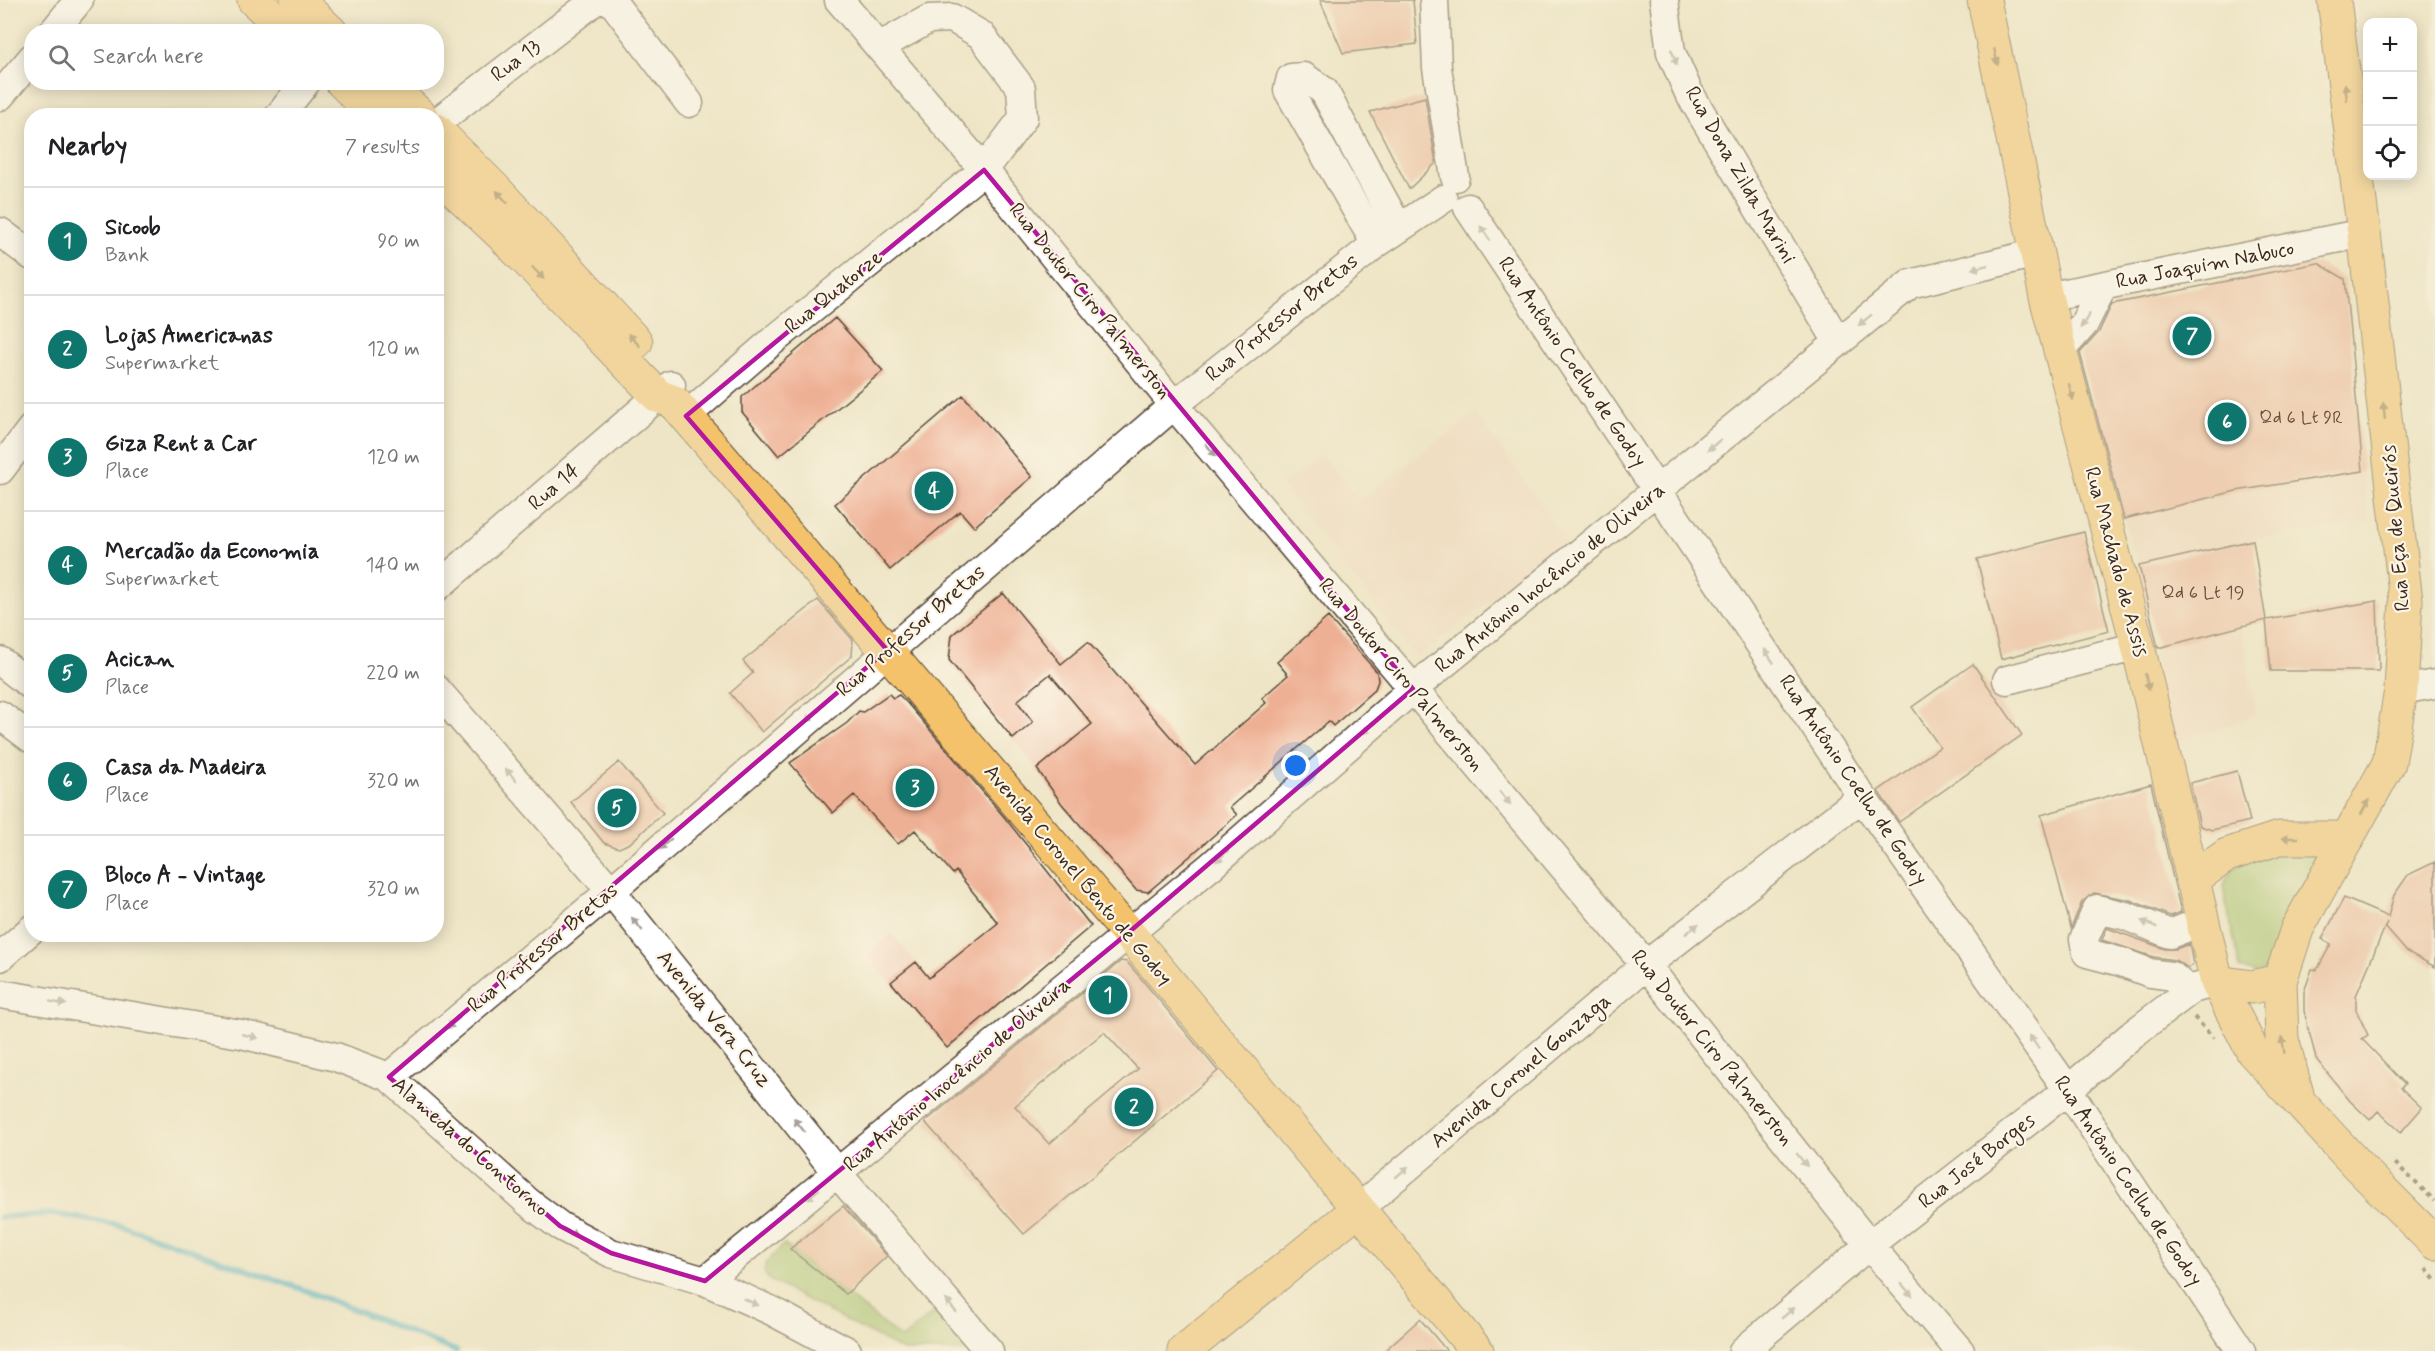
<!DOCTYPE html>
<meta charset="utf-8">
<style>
body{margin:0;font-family:Mynerve,sans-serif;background:#f2f2f2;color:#202124}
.controls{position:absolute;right:18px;top:18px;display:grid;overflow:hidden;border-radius:12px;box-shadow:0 3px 15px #0003}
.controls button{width:54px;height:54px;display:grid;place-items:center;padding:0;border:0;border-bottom:2px solid #e0e0e0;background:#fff;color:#202124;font:30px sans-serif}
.you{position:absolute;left:1296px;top:766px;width:21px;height:21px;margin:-15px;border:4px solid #fff;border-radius:50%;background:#1a73e8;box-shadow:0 0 0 9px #1a73e833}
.badge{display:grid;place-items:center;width:39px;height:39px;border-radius:50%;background:#0f766e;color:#fff;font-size:20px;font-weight:700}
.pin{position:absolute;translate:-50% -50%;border:3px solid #fff;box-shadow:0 2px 6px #0006}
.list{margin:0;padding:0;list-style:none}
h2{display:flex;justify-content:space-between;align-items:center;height:78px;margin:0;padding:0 24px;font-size:26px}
h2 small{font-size:20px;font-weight:400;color:#757577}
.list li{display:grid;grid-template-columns:39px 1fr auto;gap:18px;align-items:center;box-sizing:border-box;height:108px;padding:0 24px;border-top:2px solid #e0e0e0}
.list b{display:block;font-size:22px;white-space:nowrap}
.list p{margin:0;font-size:20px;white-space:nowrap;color:#757577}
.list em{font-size:20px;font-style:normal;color:#757577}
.icon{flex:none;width:33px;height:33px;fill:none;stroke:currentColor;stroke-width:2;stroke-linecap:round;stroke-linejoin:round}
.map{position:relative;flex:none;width:2435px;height:1351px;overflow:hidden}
.search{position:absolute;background:#fff;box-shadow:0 3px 15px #0003;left:24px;top:24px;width:420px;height:66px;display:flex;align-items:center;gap:15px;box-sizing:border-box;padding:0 21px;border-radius:24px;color:#757577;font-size:22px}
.panel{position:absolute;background:#fff;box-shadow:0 3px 15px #0003;left:24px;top:108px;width:420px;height:834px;border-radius:24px}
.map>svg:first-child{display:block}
.built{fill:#f1d5bd}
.green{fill:#9fbf68;stroke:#6d7443;stroke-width:1.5}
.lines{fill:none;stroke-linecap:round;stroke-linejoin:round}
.stream{stroke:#48afc8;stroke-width:6}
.building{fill:#eeb094;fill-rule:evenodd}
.minor-casing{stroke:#564637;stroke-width:31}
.major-casing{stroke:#564637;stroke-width:35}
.path{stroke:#564637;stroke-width:4;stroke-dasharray:4.5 4.5;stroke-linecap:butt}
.minor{stroke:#fff;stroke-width:28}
.major{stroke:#f3c26a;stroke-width:33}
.oneway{fill:#a79f9a}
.oneway2{fill:#8e6e40}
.marked{fill:none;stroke:#b5179e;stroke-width:4.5;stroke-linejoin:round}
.labels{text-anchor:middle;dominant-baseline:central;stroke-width:4.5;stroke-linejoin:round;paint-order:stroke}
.number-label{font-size:18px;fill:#684c3c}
.street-label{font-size:21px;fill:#3b2a1e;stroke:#fcf5e5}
</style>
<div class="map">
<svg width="2435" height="1351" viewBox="0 0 2435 1351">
<rect width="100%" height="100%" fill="#fcf5e5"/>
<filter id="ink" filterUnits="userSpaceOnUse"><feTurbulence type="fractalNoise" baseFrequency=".0167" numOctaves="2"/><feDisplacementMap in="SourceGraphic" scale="12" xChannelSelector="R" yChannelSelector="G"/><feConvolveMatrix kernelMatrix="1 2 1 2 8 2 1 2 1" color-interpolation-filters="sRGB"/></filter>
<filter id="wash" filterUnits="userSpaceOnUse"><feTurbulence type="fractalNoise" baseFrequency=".008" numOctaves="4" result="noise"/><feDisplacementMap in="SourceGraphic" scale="24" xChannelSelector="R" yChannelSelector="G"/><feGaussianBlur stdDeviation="1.35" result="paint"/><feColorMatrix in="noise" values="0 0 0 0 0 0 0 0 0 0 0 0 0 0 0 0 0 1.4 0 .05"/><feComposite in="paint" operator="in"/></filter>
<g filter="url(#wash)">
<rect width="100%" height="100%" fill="#eee5c6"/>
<path class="built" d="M 1476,413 L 1568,542 L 1416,658 L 1281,486 L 1323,454 L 1359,500 Z
M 2363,471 L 2369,522 L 2253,540 L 2139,566 L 2124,519 L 2236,491 Z
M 2241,626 L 2256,715 L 2172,744 L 2154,649 Z
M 1088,642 L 1131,693 L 1037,769 L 996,718 Z
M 892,934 L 971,1028 L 947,1048 L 867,955 Z"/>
<path class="green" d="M 2308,848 L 2316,855 L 2317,866 L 2273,963 L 2259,974 L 2240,969 L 2223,888 L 2227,877 L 2239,864 Z
M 784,1244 L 902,1339 L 939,1308 L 977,1351 L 903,1351 L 769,1280 L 764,1272 L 765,1264 Z"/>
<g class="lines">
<path class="stream" d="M 0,1217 L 54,1214 L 121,1225 L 310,1292 L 456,1351"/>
</g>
<g id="blocks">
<path class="building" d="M 1320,0 L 1413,0 L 1417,44 L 1343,53 Z
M 1425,97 L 1436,163 L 1409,189 L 1370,112 Z
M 2318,263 L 2345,279 L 2363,471 L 2236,491 L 2124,519 L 2080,353 L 2099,332 L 2112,304 Z
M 835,318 L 883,371 L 779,456 L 742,412 L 742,397 Z
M 963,395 L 1032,477 L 974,527 L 960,511 L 890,570 L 835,504 Z
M 2084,532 L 2109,631 L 2001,659 L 1977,559 Z
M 2253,540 L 2266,620 L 2158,648 L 2139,566 Z
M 1003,593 L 1061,664 L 1088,642 L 1195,765 L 1266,703 L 1262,698 L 1288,675 L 1277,662 L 1328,617 L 1377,672 L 1378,681 L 1375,689 L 1333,726 L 1329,721 L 1230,807 L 1237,815 L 1189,857 L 1148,892 L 1136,890 L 1062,804 L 1037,769 L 1092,724 L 1050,674 L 1017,701 L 1033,722 L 1013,739 L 949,660 L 952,635 Z
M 818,600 L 853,640 L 852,656 L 762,732 L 730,693 L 753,673 L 743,661 Z
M 2377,601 L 2379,671 L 2271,671 L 2266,620 Z
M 1973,664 L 2022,735 L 1899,822 L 1878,791 L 1940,747 L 1912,707 Z
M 889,694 L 893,698 L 899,695 L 907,703 L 1005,818 L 1091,926 L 947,1048 L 891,982 L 916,962 L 929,978 L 998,923 L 956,871 L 953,874 L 915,830 L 898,844 L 854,795 L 833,813 L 790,763 L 847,723 L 859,711 L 863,712 Z
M 619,762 L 663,813 L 630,843 L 619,848 L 604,843 L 571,802 Z
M 2237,771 L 2250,821 L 2212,830 L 2200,826 L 2190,783 Z
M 2151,784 L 2181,912 L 2170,916 L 2130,900 L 2094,893 L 2082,902 L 2071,928 L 2041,815 Z
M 2435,862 L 2435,967 L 2406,951 L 2385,927 L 2387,922 L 2356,996 L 2356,1010 L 2368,1035 L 2362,1039 L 2405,1084 L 2401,1088 L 2422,1108 L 2401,1132 L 2378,1111 L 2370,1120 L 2350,1101 L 2316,1059 L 2304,1011 L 2304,992 L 2312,969 L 2317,970 L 2331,944 L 2322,939 L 2344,898 L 2388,917 L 2394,895 L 2408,875 Z
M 2107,928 L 2165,949 L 2176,949 L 2189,944 L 2193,964 L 2188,968 L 2175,960 L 2154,957 L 2102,940 Z
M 1121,961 L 1127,962 L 1139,976 L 1218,1071 L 1024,1234 L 925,1122 ZM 1104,1032 L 1138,1069 L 1049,1144 L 1015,1106 Z
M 843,1206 L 887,1256 L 846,1294 L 790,1249 Z
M 1420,1319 L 1447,1351 L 1384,1351 Z"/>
</g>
</g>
<g filter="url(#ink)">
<use href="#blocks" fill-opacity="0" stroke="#564637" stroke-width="1.5"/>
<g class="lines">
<defs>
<path id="minor" d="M 611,0 L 689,103
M 839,0 L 984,170 L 1174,405 L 1646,965 L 1869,1245 L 1960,1351
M 1434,0 L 1437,68 L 1455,177
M 1664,0 L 1671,52 L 1688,91 L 1838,342
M 53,32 L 79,0
M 0,96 L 32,58
M 279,116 L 306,82
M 436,123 L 596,0
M 1468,208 L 1862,797 L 2068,1090 L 2241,1351
M 0,232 L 32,256
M 1376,244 L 1288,90 L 1291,78 L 1304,77 L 1324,91 L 1398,227
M 2046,297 L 2364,233
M 2060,351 L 2084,324 L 2103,286
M 686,416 L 769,344 L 984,170 L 1023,118 L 1021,88 L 981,35 L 952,18 L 929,19 L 879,47
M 0,470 L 32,428
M 436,588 L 671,385
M 0,661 L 32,686
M 2007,680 L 2138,646
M 436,689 L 611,891 L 838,1174 L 989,1351
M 2401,690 L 2435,684
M 0,715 L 32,739
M 0,957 L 32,929
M 2189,991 L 2172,976 L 2150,973 L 2121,962 L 2087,953 L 2084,939 L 2097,909 L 2126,916 L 2170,934 L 2203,921
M 0,994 L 241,1034 L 336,1057 L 389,1077 L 528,1202 L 560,1226 L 611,1253 L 705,1281 L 770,1310 L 847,1351
M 389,1077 L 611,891 L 1174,405 L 1376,244 L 1443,199
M 1357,1210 L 1646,965 L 1862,797
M 705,1281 L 1211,866 L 1413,689 L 1910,284 L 2037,253
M 1743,1351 L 1869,1245 L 2068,1090 L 2133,1034 L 2192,989 L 2217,982"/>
<path id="major" d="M 254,0 L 288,32
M 297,0 L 331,32
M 1984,0 L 2046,297 L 2138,646 L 2217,982 L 2253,1052 L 2359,1167 L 2435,1243
M 342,82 L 376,116
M 385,82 L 421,116
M 436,130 L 494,188 L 636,342
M 436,173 L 503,236 L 658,396 L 674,402 L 686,416 L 1128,933 L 1477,1351
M 2193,879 L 2227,855 L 2279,838 L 2348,838
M 2217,982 L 2252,987 L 2280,981
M 2297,1094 L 2282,1039 L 2280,981 L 2297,929 L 2389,763 L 2401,690 L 2406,601 L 2364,233 L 2334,0
M 1184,1351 L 1357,1210"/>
</defs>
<use href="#minor" class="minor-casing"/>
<use href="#major" class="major-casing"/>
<path class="path" d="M 2194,1017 L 2214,1038
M 2395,1163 L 2435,1201
M 2426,1269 L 2435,1280"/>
<use href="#minor" class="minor"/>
<use href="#major" class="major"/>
</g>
<defs><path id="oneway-solid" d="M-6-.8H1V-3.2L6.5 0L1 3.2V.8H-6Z" transform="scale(1.5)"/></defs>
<g class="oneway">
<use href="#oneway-solid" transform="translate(1674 57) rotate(70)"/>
<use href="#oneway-solid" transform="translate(1485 233) rotate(-124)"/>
<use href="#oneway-solid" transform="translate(1980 267) rotate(166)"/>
<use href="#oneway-solid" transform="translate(1865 320) rotate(141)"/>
<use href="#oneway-solid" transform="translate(2085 321) rotate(123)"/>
<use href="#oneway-solid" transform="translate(1714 445) rotate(140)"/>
<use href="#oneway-solid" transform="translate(1211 450) rotate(50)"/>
<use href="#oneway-solid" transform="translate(1769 656) rotate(-124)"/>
<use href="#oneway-solid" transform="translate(812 716) rotate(139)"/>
<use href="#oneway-solid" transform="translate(1369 728) rotate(139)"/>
<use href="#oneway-solid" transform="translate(511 775) rotate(-131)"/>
<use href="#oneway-solid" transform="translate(1505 798) rotate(50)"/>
<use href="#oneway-solid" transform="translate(665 844) rotate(139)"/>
<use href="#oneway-solid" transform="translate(1222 856) rotate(139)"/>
<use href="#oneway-solid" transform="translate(637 924) rotate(-129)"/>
<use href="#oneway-solid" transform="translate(2149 924) rotate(-158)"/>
<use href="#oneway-solid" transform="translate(1692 929) rotate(-38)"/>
<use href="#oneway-solid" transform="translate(58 1003) rotate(10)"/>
<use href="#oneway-solid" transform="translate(453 1023) rotate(140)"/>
<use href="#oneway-solid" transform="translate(250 1036) rotate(13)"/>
<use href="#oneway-solid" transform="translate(2034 1042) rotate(-125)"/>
<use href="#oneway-solid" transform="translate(799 1125) rotate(-129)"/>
<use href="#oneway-solid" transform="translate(1802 1160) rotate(51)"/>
<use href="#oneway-solid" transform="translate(1402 1172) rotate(-40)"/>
<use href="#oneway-solid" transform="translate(813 1194) rotate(141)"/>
<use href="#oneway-solid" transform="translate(570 1232) rotate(28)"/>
<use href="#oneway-solid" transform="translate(1907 1290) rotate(49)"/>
<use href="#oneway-solid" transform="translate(751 1302) rotate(24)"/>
<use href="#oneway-solid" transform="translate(951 1306) rotate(-130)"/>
<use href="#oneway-solid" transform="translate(1788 1313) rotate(-40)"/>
</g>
<g class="oneway2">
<use href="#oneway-solid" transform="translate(1996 57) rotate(78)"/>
<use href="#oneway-solid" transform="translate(2346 92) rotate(-97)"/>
<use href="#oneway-solid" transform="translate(502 197) rotate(-133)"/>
<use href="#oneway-solid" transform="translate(538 273) rotate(46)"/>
<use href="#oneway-solid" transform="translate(634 340) rotate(-133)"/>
<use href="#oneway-solid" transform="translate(2071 392) rotate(75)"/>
<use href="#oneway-solid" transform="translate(2384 411) rotate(-96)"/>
<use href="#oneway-solid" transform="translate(2147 682) rotate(77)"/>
<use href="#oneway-solid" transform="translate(2365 807) rotate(-62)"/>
<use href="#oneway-solid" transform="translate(2290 838) rotate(-180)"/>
<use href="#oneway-solid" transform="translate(2283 1045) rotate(-100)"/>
</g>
</g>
<path d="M0 0H2435V1351H0ZM 984,170 L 1413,689 L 1128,933 L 705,1281 L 611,1253 L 560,1226 L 389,1077 L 887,650 L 686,416 Z" fill="#eee5c6" fill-opacity=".55" fill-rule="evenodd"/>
<path class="marked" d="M 984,170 L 1413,689 L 1128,933 L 705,1281 L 611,1253 L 560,1226 L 389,1077 L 887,650 L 686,416 Z"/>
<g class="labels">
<g class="number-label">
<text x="2301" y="418">Qd 6 Lt 9R</text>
<text x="2203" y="593">Qd 6 Lt 19</text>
</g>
<g class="street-label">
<text transform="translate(516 61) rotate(-37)">Rua 13</text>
<text transform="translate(1740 175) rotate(60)">Rua Dona Zilda Marini</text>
<text transform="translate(2205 265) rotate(-11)">Rua Joaquim Nabuco</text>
<text transform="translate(834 292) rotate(-39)">Rua Quatorze</text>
<text transform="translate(1090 301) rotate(51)">Rua Doutor Ciro Palmerston</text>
<text transform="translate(1282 318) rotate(-39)">Rua Professor Bretas</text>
<text transform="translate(1572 362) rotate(56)">Rua Antônio Coelho de Godoy</text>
<text transform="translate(554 487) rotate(-41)">Rua 14</text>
<text transform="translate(2396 528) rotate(-95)">Rua Eça de Queirós</text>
<text transform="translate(2116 562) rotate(75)">Rua Machado de Assis</text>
<text transform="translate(1550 578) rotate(-39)">Rua Antônio Inocêncio de Oliveira</text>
<text transform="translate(911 631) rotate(-41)">Rua Professor Bretas</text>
<text transform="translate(1401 675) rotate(50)">Rua Doutor Ciro Palmerston</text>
<text transform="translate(1853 780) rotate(56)">Rua Antônio Coelho de Godoy</text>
<text transform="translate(1078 875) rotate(50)">Avenida Coronel Bento de Godoy</text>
<text transform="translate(543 948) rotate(-40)">Rua Professor Bretas</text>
<text transform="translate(714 1019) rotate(51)">Avenida Vera Cruz</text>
<text transform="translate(1712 1048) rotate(51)">Rua Doutor Ciro Palmerston</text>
<text transform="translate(1521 1071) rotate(-40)">Avenida Coronel Gonzaga</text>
<text transform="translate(957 1075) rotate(-40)">Rua Antônio Inocêncio de Oliveira</text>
<text transform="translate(470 1147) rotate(41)">Alameda do Contorno</text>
<text transform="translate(1977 1161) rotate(-38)">Rua José Borges</text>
<text transform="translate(2128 1181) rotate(56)">Rua Antônio Coelho de Godoy</text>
</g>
</g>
</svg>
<div class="controls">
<button>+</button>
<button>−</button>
<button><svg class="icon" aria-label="locate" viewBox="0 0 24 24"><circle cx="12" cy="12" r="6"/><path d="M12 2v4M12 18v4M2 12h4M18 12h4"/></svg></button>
</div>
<div class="you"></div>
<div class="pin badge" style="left:1108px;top:995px">1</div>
<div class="pin badge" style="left:1134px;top:1107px">2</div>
<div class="pin badge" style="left:915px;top:788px">3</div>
<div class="pin badge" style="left:934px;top:491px">4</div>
<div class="pin badge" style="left:617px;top:808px">5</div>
<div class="pin badge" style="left:2227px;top:422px">6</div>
<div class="pin badge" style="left:2192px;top:336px">7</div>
<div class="search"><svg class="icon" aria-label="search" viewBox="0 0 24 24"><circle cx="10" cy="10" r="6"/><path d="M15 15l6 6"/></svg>Search here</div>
<section class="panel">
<h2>Nearby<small>7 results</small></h2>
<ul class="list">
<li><span class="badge">1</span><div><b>Sicoob</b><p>Bank</p></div><em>90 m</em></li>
<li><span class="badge">2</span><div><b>Lojas Americanas</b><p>Supermarket</p></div><em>120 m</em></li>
<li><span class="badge">3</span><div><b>Giza Rent a Car</b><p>Place</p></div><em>120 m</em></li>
<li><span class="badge">4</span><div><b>Mercadão da Economia</b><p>Supermarket</p></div><em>140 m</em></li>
<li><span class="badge">5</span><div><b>Acican</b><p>Place</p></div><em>220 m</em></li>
<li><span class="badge">6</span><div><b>Casa da Madeira</b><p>Place</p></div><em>320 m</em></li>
<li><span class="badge">7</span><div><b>Bloco A - Vintage</b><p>Place</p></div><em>320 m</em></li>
</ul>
</section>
</div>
